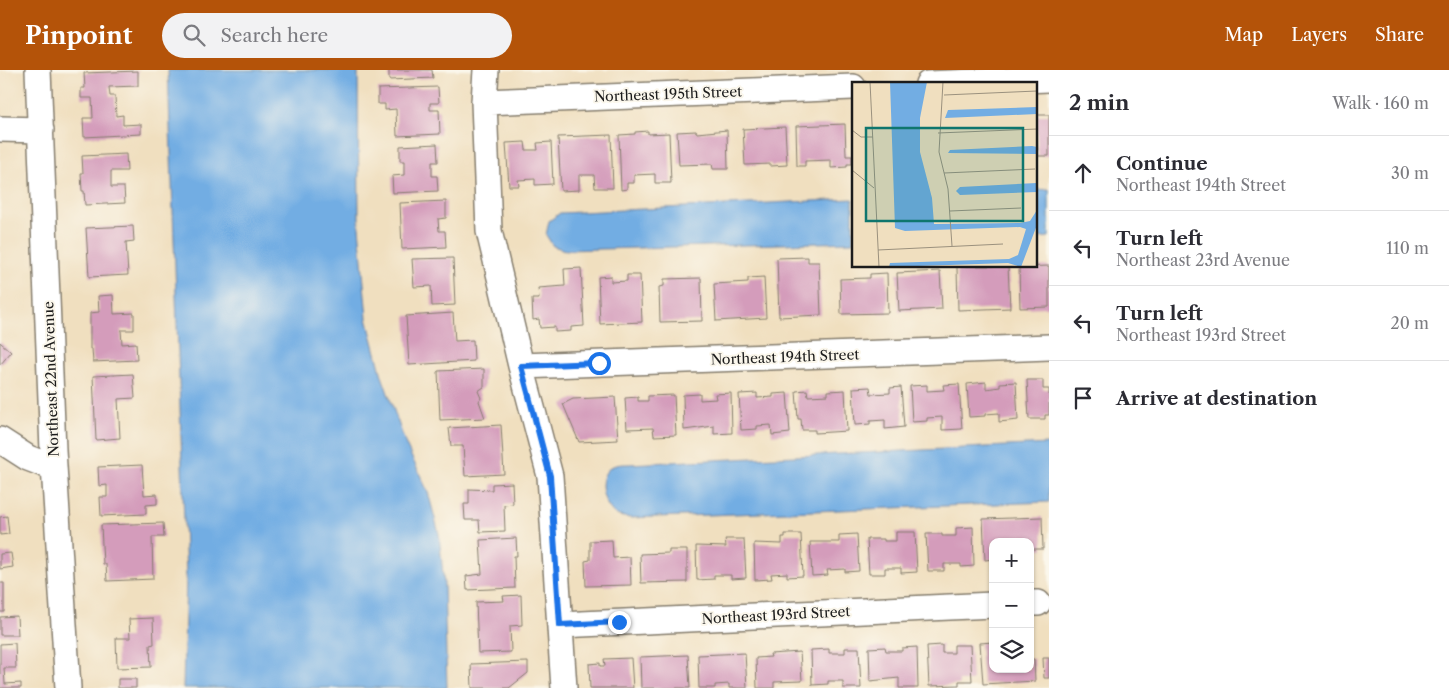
<!DOCTYPE html>
<meta charset="utf-8">
<style>
body{margin:0;font-family:"Libre Caslon Text",serif;background:#f2f2f3;color:#2b2b33}
.controls{position:absolute;right:15px;bottom:15px;display:grid;overflow:hidden;border-radius:10px;box-shadow:0 1px 4px #0004}
.controls button{width:45px;height:45px;display:grid;place-items:center;padding:0;border:0;border-bottom:1px solid #e1e1e2;background:#fff;color:#2b2b33;font:25px sans-serif}
.stop{position:absolute;width:15px;height:15px;margin:-11px;border:4px solid #1a73e8;border-radius:50%;background:#fff}
.stop.end{background:#1a73e8;border-color:#fff;box-shadow:0 1px 5px #0008}
.list{margin:0;padding:0;list-style:none}
h2{display:flex;justify-content:space-between;align-items:center;height:65px;margin:0;padding:0 20px;font-size:21px}
h2 small{font-size:16px;font-weight:400;color:#7c7c81}
.list li{display:grid;grid-template-columns:32px 1fr auto;gap:15px;align-items:center;box-sizing:border-box;height:75px;padding:0 20px;border-top:1px solid #e1e1e2}
.list b{display:block;font-size:19px;white-space:nowrap}
.list p{margin:0;font-size:16px;white-space:nowrap;color:#7c7c81}
.list em{font-size:16px;font-style:normal;color:#7c7c81}
.icon{flex:none;width:28px;height:28px;fill:none;stroke:currentColor;stroke-width:2;stroke-linecap:round;stroke-linejoin:round}
.map{position:relative;flex:none;width:1049px;height:618px;overflow:hidden}
header{display:flex;align-items:center;gap:30px;box-sizing:border-box;height:70px;padding:0 25px;background:#b45309;color:#fff}
header strong{font-size:24px}
nav{display:flex;gap:28px;margin-inline-start:auto;font-size:18px}
.search{width:350px;height:45px;background:#f2f2f3;display:flex;align-items:center;gap:12px;box-sizing:border-box;padding:0 18px;border-radius:28px;color:#7c7c81;font-size:19px}
main{display:flex}
aside{flex:1;background:#fff}
.map>svg:first-child{display:block}
.water{fill:#72ade3;stroke:#476480}
.building{fill:#d49cbb}
.lines{fill:none;stroke-linecap:round;stroke-linejoin:round}
.minor-casing{stroke:#867e6e;stroke-width:28}
.minor{stroke:#fff;stroke-width:25}
.route{stroke:#1a73e8;stroke-width:6}
.labels{text-anchor:middle;dominant-baseline:central;stroke-width:4;stroke-linejoin:round;paint-order:stroke}
.street-label{font-size:14px;fill:#1c1c1c;stroke:#fbf7ec}
.inset-road{fill:none;stroke:#9b917e;stroke-width:1}
.view{fill:#0f766e;fill-opacity:0.15;stroke:#0f766e;stroke-width:2.5}
.inset-edge{fill:none;stroke:#1c1c1c;stroke-width:2.5}
</style>
<header>
<strong>Pinpoint</strong>
<div class="search"><svg class="icon" aria-label="search" viewBox="0 0 24 24"><circle cx="10" cy="10" r="6"/><path d="M15 15l6 6"/></svg>Search here</div>
<nav><a>Map</a><a>Layers</a><a>Share</a></nav>
</header>
<main>
<div class="map">
<svg width="1049" height="618" viewBox="0 0 1049 618">
<rect width="100%" height="100%" fill="#fbf7ec"/>
<filter id="ink" filterUnits="userSpaceOnUse"><feTurbulence type="fractalNoise" baseFrequency=".02" numOctaves="2"/><feDisplacementMap in="SourceGraphic" scale="10" xChannelSelector="R" yChannelSelector="G"/><feConvolveMatrix kernelMatrix="1 2 1 2 8 2 1 2 1" color-interpolation-filters="sRGB"/></filter>
<filter id="wash" filterUnits="userSpaceOnUse"><feTurbulence type="fractalNoise" baseFrequency=".0096" numOctaves="4" result="noise"/><feDisplacementMap in="SourceGraphic" scale="20" xChannelSelector="R" yChannelSelector="G"/><feGaussianBlur stdDeviation="1.12" result="paint"/><feColorMatrix in="noise" values="0 0 0 0 0 0 0 0 0 0 0 0 0 0 0 0 0 1.4 0 .05"/><feComposite in="paint" operator="in"/></filter>
<g filter="url(#wash)">
<rect width="100%" height="100%" fill="#f0dfbf"/>
<path class="water" d="M 168,0 L 358,0 L 359,157 L 367,248 L 382,306 L 406,375 L 428,422 L 439,464 L 444,515 L 447,618 L 183,618 L 186,507 Z
M 1049,119 L 1049,167 L 1035,168 L 1035,120 Z
M 853,129 L 853,172 L 565,180 L 553,176 L 546,165 L 549,151 L 560,143 Z
M 1049,374 L 1049,432 L 630,448 C 626,447 619,447 615,444 C 602,434 595,405 613,396 C 617,394 624,394 628,394 Z"/>
<g id="blocks">
<path class="building" d="M 389,0 L 432,0 L 433,8 L 389,10 Z
M 138,1 L 138,16 L 109,17 L 110,26 L 115,26 L 116,46 L 123,45 L 123,55 L 141,54 L 141,64 L 84,67 L 83,48 L 93,48 L 92,28 L 81,28 L 81,18 L 85,18 L 84,3 Z
M 438,17 L 439,33 L 430,33 L 430,40 L 439,40 L 440,64 L 397,66 L 396,39 L 385,40 L 385,34 L 378,34 L 378,19 Z
M 1036,45 L 1049,45 L 1049,86 L 1038,86 Z
M 845,54 L 846,86 L 852,86 L 852,94 L 847,94 L 847,97 L 831,98 L 831,90 L 805,91 L 805,96 L 797,96 L 796,56 Z
M 785,57 L 787,95 L 771,96 L 771,94 L 745,95 L 743,59 Z
M 727,60 L 728,99 L 713,99 L 712,94 L 679,95 L 677,62 L 696,61 L 697,63 Z
M 648,61 L 648,64 L 669,63 L 671,113 L 655,113 L 655,104 L 634,105 L 634,113 L 627,113 L 627,119 L 621,120 L 619,65 L 635,64 L 635,62 Z
M 611,65 L 613,118 L 595,118 L 594,105 L 579,105 L 579,120 L 561,121 L 558,67 Z
M 525,72 L 526,80 L 538,80 L 537,73 L 551,72 L 553,114 L 535,115 L 535,109 L 518,110 L 519,116 L 509,116 L 506,73 Z
M 437,74 L 438,92 L 432,92 L 432,106 L 437,106 L 438,121 L 393,123 L 392,106 L 404,105 L 404,91 L 400,91 L 400,76 Z
M 126,84 L 127,101 L 111,101 L 111,117 L 124,117 L 125,133 L 85,135 L 84,121 L 82,121 L 81,103 L 83,103 L 82,86 Z
M 446,131 L 446,148 L 438,149 L 439,161 L 445,161 L 446,177 L 402,179 L 400,133 Z
M 133,156 L 134,171 L 126,172 L 128,205 L 89,207 L 86,158 Z
M 808,187 L 808,192 L 819,192 L 821,245 L 779,247 L 777,188 Z
M 453,188 L 455,235 L 432,236 L 431,216 L 414,217 L 412,189 Z
M 960,196 L 1008,196 L 1010,238 L 958,240 L 957,197 Z
M 1049,196 L 1049,237 L 1020,238 L 1019,197 Z
M 581,198 L 584,256 L 571,257 L 571,261 L 555,262 L 555,257 L 540,258 L 539,249 L 533,250 L 532,229 L 539,229 L 538,218 L 565,216 L 564,199 Z
M 940,201 L 942,239 L 899,241 L 897,203 Z
M 887,203 L 888,243 L 841,244 L 840,209 L 870,208 L 870,204 Z
M 627,205 L 640,205 L 642,252 L 600,254 L 598,207 L 611,206 L 611,212 L 627,211 Z
M 764,207 L 766,248 L 716,251 L 714,214 L 748,212 L 748,208 Z
M 701,208 L 702,251 L 660,252 L 659,217 L 664,216 L 664,209 Z
M 113,225 L 114,244 L 134,243 L 134,260 L 121,260 L 122,274 L 136,273 L 137,290 L 93,292 L 92,279 L 90,279 L 90,243 L 99,242 L 98,226 Z
M 453,243 L 455,271 L 473,270 L 474,291 L 409,295 L 406,246 Z
M 0,272 L 11,282 L 0,295 Z
M 484,299 L 484,317 L 478,321 L 481,328 L 479,331 L 485,348 L 440,350 L 438,301 Z
M 133,304 L 135,328 L 118,329 L 120,368 L 96,370 L 93,306 Z
M 1027,310 L 1043,310 L 1043,319 L 1049,319 L 1049,345 L 1045,345 L 1045,349 L 1029,349 Z
M 986,312 L 986,319 L 1000,317 L 1000,313 L 1016,312 L 1018,350 L 999,352 L 999,343 L 985,344 L 985,346 L 969,347 L 967,314 Z
M 959,314 L 962,359 L 942,360 L 942,347 L 927,348 L 927,351 L 912,352 L 910,316 L 927,315 L 927,321 L 944,320 L 943,315 Z
M 870,317 L 871,324 L 890,323 L 890,318 L 901,317 L 904,357 L 885,359 L 885,350 L 870,351 L 870,354 L 855,355 L 853,318 Z
M 807,320 L 808,326 L 828,325 L 828,321 L 845,320 L 847,361 L 815,363 L 815,360 L 802,360 L 801,349 L 798,349 L 796,321 Z
M 731,323 L 732,363 L 714,364 L 714,356 L 684,360 L 683,325 L 700,324 L 700,330 L 716,329 L 715,324 Z
M 757,323 L 757,328 L 773,327 L 773,324 L 787,323 L 790,363 L 772,365 L 771,355 L 757,356 L 757,359 L 741,360 L 739,324 Z
M 674,325 L 676,365 L 654,366 L 653,358 L 627,359 L 625,328 L 638,327 L 638,331 L 648,331 L 648,326 Z
M 615,327 L 618,370 L 579,372 L 563,334 L 573,329 Z
M 501,355 L 504,404 L 465,406 L 463,376 L 451,376 L 449,358 Z
M 142,395 L 144,425 L 157,424 L 157,434 L 146,435 L 146,444 L 101,446 L 100,427 L 107,427 L 107,415 L 99,416 L 98,397 Z
M 512,413 L 513,434 L 504,435 L 505,461 L 480,462 L 479,450 L 465,450 L 464,434 L 469,434 L 469,419 L 492,420 L 492,414 Z
M 7,446 L 9,464 L 0,465 L 0,447 Z
M 1042,447 L 1043,479 L 1030,479 L 1030,472 L 993,472 L 993,489 L 985,490 L 983,449 Z
M 163,453 L 164,467 L 152,467 L 153,509 L 107,511 L 106,494 L 103,494 L 101,455 Z
M 973,457 L 974,496 L 961,497 L 961,494 L 944,494 L 944,501 L 928,501 L 926,464 L 942,464 L 942,466 L 956,466 L 956,458 Z
M 896,462 L 915,462 L 917,502 L 901,503 L 901,498 L 885,498 L 885,504 L 869,504 L 867,469 L 884,469 L 884,471 L 896,471 Z
M 785,464 L 801,464 L 803,506 L 787,507 L 787,503 L 771,504 L 772,509 L 755,510 L 754,473 L 782,474 L 782,467 L 785,467 Z
M 857,464 L 859,501 L 845,502 L 845,499 L 827,500 L 828,505 L 812,506 L 810,472 L 839,472 L 839,465 Z
M 516,468 L 517,486 L 514,486 L 515,518 L 467,520 L 466,506 L 482,504 L 480,470 Z
M 725,469 L 744,469 L 746,508 L 731,509 L 731,505 L 714,505 L 714,509 L 697,510 L 696,476 L 726,477 Z
M 612,470 L 613,488 L 630,487 L 631,515 L 586,516 L 585,491 L 590,490 L 590,471 Z
M 669,480 L 687,480 L 687,512 L 641,513 L 640,484 L 669,483 Z
M 11,483 L 13,497 L 0,499 L 0,484 Z
M 0,513 L 4,513 L 4,542 L 0,542 Z
M 521,525 L 522,555 L 510,556 L 511,582 L 478,583 L 476,532 L 504,531 L 503,526 Z
M 17,546 L 18,565 L 0,565 L 0,547 Z
M 153,548 L 154,574 L 150,575 L 151,597 L 117,598 L 116,568 L 130,568 L 129,549 Z
M 993,572 L 993,599 L 1030,599 L 1030,589 L 1034,589 L 1035,611 L 983,614 L 980,573 Z
M 15,573 L 16,598 L 4,598 L 5,614 L 21,613 L 21,618 L 0,618 L 0,574 Z
M 942,575 L 942,583 L 954,583 L 954,575 L 970,575 L 972,611 L 959,611 L 959,615 L 929,616 L 927,576 Z
M 885,577 L 886,581 L 902,581 L 902,578 L 917,577 L 918,618 L 899,618 L 899,608 L 870,611 L 869,578 Z
M 845,578 L 859,578 L 861,618 L 843,618 L 843,611 L 828,611 L 828,614 L 812,615 L 811,580 L 829,579 L 829,583 L 845,583 Z
M 800,582 L 802,611 L 774,612 L 774,618 L 757,618 L 756,588 L 771,587 L 770,584 Z
M 745,583 L 747,618 L 729,618 L 729,614 L 715,615 L 715,618 L 699,618 L 698,585 Z
M 688,585 L 690,618 L 641,618 L 640,587 Z
M 631,588 L 633,618 L 590,618 L 589,594 L 600,593 L 600,596 L 605,596 L 604,589 Z
M 1043,588 L 1049,588 L 1049,608 L 1044,608 Z
M 528,592 L 528,603 L 509,618 L 472,618 L 471,594 Z
M 118,609 L 136,609 L 136,618 L 118,618 Z"/>
</g>
</g>
<g filter="url(#ink)">
<use href="#blocks" fill-opacity="0" stroke="#867e6e" stroke-width="1"/>
<g class="lines">
<defs>
<path id="minor" d="M 38,0 L 53,380 L 68,618
M 486,0 L 484,32 L 489,161 L 521,296 L 550,406 L 564,618
M 928,14 L 1049,9
M 484,32 L 853,17
M 0,59 L 41,60
M 521,296 L 1049,277
M 0,370 L 28,388 L 54,398
M 1030,533 L 1038,533
M 560,555 L 993,535"/>
</defs>
<use href="#minor" class="minor-casing"/>
<use href="#minor" class="minor"/>
</g>
</g>
<g class="lines" filter="url(#ink)">
<path class="route" d="M 599,293 L 521,296 L 550,406 L 560,555 L 619,552"/>
</g>
<g class="labels">
<g class="street-label">
<text transform="translate(668 24) rotate(-2)">Northeast 195th Street</text>
<text transform="translate(785 287) rotate(-2)">Northeast 194th Street</text>
<text transform="translate(51 309) rotate(-92)">Northeast 22nd Avenue</text>
<text transform="translate(776 545) rotate(-3)">Northeast 193rd Street</text>
</g>
</g>
<g transform="translate(852 12)">
<rect width="185" height="185" fill="#f0dfbf"/>
<path d="M 38,0 L 75,0 L 68,36 L 68,70 L 80,116 L 82,142 L 168,141 L 178,139 L 185,128 L 185,143 L 169,185 L 156,181 L 37,185 L 38,181 L 157,177 L 166,173 L 174,147 L 168,145 L 53,149 L 43,146 ZM 185,25 L 185,32 L 93,36 L 96,28 ZM 180,64 L 185,65 L 185,72 L 96,71 L 98,68 ZM 185,101 L 185,110 L 108,113 L 104,109 L 108,105 Z" fill="#72ade3"/>
<path class="inset-road" d="M 18,0 L 27,185M 91,0 L 87,70 L 96,107 L 100,164M 92,13 L 185,9M 0,48 L 9,55 L 21,55M 86,51 L 185,47M 0,88 L 22,106M 92,91 L 183,87M 98,129 L 169,126M 26,168 L 151,162"/>
<path class="view" d="M 14,46 L 171,46 L 171,139 L 14,139 Z"/>
<rect width="185" height="185" class="inset-edge"/>
</g>
</svg>
<div class="controls">
<button>+</button>
<button>−</button>
<button><svg class="icon" aria-label="layers" viewBox="0 0 24 24"><path d="M12 4l9 5-9 5-9-5zM3 14l9 5 9-5"/></svg></button>
</div>
<div class="stop" style="left:599px;top:293px"></div>
<div class="stop end" style="left:619px;top:552px"></div>
</div>
<aside>
<h2>2 min<small>Walk · 160 m</small></h2>
<ul class="list">
<li><svg class="icon" aria-label="ahead" viewBox="0 0 24 24"><path d="M12 20V5M6 11l6-6 6 6"/></svg><div><b>Continue</b><p>Northeast 194th Street</p></div><em>30 m</em></li>
<li><svg class="icon" aria-label="left" viewBox="0 0 24 24"><path d="M17 20v-9H6M10 6l-5 5 5 5"/></svg><div><b>Turn left</b><p>Northeast 23rd Avenue</p></div><em>110 m</em></li>
<li><svg class="icon" aria-label="left" viewBox="0 0 24 24"><path d="M17 20v-9H6M10 6l-5 5 5 5"/></svg><div><b>Turn left</b><p>Northeast 193rd Street</p></div><em>20 m</em></li>
<li><svg class="icon" aria-label="arrive" viewBox="0 0 24 24"><path d="M6 21V4h12l-3 4 3 4H6"/></svg><div><b>Arrive at destination</b></div></li>
</ul>
</aside>
</main>
